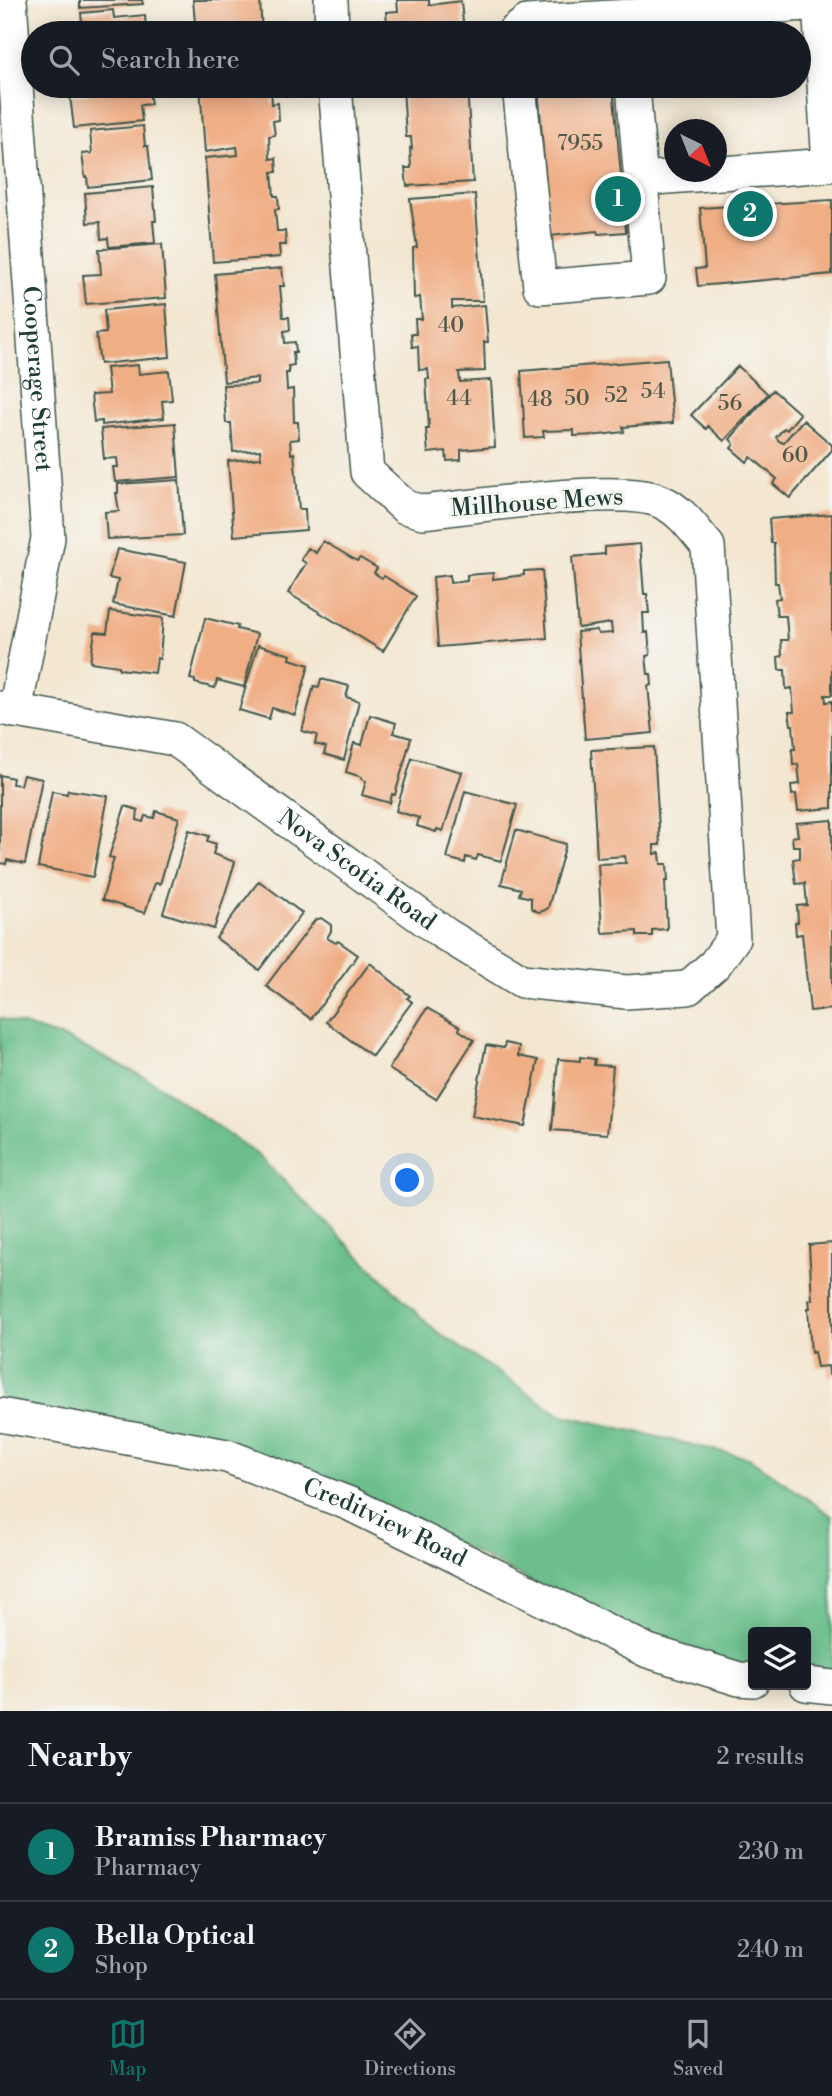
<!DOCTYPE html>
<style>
body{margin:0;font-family:"Libre Bodoni",serif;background:#20242c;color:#f1f3f6}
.controls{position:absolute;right:21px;bottom:21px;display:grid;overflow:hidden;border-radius:7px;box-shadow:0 4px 18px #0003}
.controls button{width:63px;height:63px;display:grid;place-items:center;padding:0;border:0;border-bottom:2px solid #363941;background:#171b24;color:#f1f3f6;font:35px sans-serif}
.compass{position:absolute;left:664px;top:119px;width:63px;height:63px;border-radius:50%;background:#171b24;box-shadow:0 4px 18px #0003;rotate:137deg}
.you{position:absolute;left:408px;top:1181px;width:24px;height:24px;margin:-18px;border:5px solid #fff;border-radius:50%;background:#1a73e8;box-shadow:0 0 0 10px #1a73e833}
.badge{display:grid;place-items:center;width:46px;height:46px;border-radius:50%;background:#0f766e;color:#fff;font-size:23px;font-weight:700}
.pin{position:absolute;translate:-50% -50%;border:4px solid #fff;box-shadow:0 2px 7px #0006}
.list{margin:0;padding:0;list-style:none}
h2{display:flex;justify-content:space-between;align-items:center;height:91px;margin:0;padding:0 28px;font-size:30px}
h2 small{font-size:23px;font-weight:400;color:#9ea1a6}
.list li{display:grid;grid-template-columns:46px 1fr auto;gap:21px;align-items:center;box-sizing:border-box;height:98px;padding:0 28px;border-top:2px solid #363941}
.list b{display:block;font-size:26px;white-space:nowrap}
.list p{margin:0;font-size:23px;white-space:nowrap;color:#9ea1a6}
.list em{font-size:23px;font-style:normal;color:#9ea1a6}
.icon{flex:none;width:38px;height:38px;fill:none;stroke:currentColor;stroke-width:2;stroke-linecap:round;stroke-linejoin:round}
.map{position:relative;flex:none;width:832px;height:1711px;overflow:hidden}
.search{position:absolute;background:#171b24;box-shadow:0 4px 18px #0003;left:21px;right:21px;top:21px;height:77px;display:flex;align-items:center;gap:18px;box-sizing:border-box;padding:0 24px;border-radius:38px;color:#9ea1a6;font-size:26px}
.sheet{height:287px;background:#171b24}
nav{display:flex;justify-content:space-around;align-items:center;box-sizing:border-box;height:98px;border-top:2px solid #363941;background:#171b24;font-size:19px;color:#9ea1a6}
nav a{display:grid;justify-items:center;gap:4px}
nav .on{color:#0f766e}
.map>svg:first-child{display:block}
.forest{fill:#6cbf8c;stroke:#467e60;stroke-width:2}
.building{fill:#f0ae85}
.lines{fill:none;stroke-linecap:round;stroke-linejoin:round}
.minor-casing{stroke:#3f564c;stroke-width:36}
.minor{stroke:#fff;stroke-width:33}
.labels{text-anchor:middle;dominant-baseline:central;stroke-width:7;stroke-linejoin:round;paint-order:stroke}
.number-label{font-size:21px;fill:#535948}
.street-label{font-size:24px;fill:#1f3d34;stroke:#f6f6f2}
</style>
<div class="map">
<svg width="832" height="1711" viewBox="0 0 832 1711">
<rect width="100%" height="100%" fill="#f6f6f2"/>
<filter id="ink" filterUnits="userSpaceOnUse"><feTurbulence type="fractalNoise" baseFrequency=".0143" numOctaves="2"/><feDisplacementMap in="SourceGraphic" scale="14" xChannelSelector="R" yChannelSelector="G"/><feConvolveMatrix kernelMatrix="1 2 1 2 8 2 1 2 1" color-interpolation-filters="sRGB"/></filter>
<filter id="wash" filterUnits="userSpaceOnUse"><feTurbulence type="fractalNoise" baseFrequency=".00686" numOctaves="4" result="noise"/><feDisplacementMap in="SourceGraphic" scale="28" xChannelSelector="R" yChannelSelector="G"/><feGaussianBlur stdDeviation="1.57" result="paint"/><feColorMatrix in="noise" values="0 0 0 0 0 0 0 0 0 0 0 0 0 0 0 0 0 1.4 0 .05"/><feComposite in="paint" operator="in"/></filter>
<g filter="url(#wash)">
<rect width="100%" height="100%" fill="#f3e7d2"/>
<path class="forest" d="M 0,1018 L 67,1039 L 154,1082 L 258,1155 L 433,1329 L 559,1414 L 749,1458 L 832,1516 L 832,1683 L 806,1684 L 806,1632 L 753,1632 L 753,1678 L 701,1669 L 367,1497 L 0,1407 Z"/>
<g id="blocks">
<path class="building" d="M 80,0 L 142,0 L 143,4 L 80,8 Z
M 193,0 L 260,0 L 262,33 L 196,33 Z
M 397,0 L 429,0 L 429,5 L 461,1 L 464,33 L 388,33 L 386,12 L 398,11 Z
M 113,10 L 114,18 L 145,15 L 146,33 L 83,33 L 81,13 Z
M 87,86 L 148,86 L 151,104 L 140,105 L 142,121 L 74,128 L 70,96 L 88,94 Z
M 200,86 L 267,86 L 267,89 L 271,89 L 272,104 L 278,103 L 279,120 L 273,121 L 275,135 L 269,136 L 270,159 L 276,158 L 277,172 L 272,172 L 274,196 L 278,196 L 279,209 L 275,209 L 277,231 L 285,231 L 286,245 L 279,245 L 280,257 L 213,262 L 205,158 L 238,155 L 237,147 L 205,152 Z
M 403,86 L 467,86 L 473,182 L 407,186 L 405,168 L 411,168 L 410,148 L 412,149 L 411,137 L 406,137 Z
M 538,86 L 613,86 L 626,232 L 598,234 L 597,231 L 550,236 Z
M 143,126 L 145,146 L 148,146 L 152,180 L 88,187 L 87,177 L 85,177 L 82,154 L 92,153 L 90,131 Z
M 153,187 L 156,221 L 153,221 L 155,243 L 109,247 L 108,238 L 101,239 L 100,222 L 87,223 L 85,193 Z
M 475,194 L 483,301 L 452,301 L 452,308 L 485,305 L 488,342 L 484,342 L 485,371 L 459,372 L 460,382 L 491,380 L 495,447 L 461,450 L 461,460 L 447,461 L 446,451 L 428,453 L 426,429 L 429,429 L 426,379 L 429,379 L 428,369 L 419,370 L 418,346 L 412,347 L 411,334 L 416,334 L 415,319 L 422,319 L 420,297 L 414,298 L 413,248 L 417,247 L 410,199 Z
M 832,200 L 832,274 L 698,286 L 696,269 L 705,268 L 700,208 Z
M 162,244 L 166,298 L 86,304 L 83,275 L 101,274 L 99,249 Z
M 282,268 L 284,286 L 280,286 L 283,317 L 289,317 L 290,330 L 284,331 L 285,343 L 295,342 L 296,352 L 293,352 L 294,365 L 288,366 L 289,373 L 286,373 L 287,390 L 293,389 L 294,422 L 298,422 L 299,439 L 290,440 L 291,454 L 294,453 L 299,509 L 305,509 L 306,530 L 234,536 L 228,461 L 261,458 L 260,450 L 233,452 L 231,423 L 226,423 L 223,385 L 257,384 L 257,378 L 224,382 L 215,274 Z
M 166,304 L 170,357 L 100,364 L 96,334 L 106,333 L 104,310 Z
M 667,359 L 673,423 L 623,427 L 624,432 L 599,435 L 574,436 L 574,430 L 543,431 L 544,437 L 525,438 L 521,371 Z
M 138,365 L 139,374 L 169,371 L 172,400 L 162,401 L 164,418 L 102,425 L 102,421 L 94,422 L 91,395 L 109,394 L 106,368 Z
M 738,366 L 768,394 L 724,441 L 708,426 L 706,429 L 691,415 Z
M 773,390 L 800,414 L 787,430 L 784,428 L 776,437 L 779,441 L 783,443 L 803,420 L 832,445 L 832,450 L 790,498 L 773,484 L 777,479 L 751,457 L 747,462 L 731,448 L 734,444 L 730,439 Z
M 175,423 L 179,477 L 115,482 L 113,467 L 118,467 L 117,458 L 104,459 L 101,429 Z
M 179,480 L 183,535 L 107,539 L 105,512 L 119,511 L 116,493 L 118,493 L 118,484 Z
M 832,514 L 832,695 L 825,695 L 826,702 L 832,701 L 832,808 L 798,811 L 796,794 L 792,795 L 791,785 L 800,784 L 798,764 L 793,765 L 792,749 L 795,749 L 793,725 L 791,725 L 789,712 L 794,712 L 792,688 L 786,689 L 785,670 L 779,670 L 778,657 L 782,656 L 781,640 L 788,640 L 786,616 L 777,616 L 775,599 L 780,598 L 778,583 L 775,583 L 774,543 L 771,543 L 769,519 Z
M 323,541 L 357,561 L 360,558 L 377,568 L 374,573 L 382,578 L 384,576 L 416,596 L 383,651 L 288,593 L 306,563 L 301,560 L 308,548 L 316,553 Z
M 640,544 L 644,594 L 647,594 L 649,613 L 643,613 L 644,633 L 648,632 L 650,655 L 646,656 L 648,674 L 651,674 L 652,685 L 648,686 L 653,733 L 585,739 L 577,632 L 597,630 L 598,634 L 612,633 L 611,623 L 578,628 L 572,557 L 605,554 L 605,547 Z
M 117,549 L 186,562 L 176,616 L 113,604 L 118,580 L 109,578 Z
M 542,570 L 547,638 L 438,647 L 433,577 L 450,575 L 450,583 L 467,581 L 467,575 L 493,573 L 493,579 L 524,575 L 524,571 Z
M 110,611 L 163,618 L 160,659 L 157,658 L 155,673 L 119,669 L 119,666 L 90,662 L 95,632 L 107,633 Z
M 205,618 L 238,626 L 237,629 L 257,634 L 244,687 L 217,680 L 215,688 L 195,683 L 195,680 L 190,679 Z
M 258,645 L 291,655 L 290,659 L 309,665 L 295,715 L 272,708 L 269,719 L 239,710 Z
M 321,679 L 349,686 L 346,697 L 359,701 L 344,760 L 324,754 L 326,747 L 315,744 L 317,735 L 302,731 L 314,686 L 319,687 Z
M 370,715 L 396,723 L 393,733 L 411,738 L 395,795 L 392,794 L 390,803 L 362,795 L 366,781 L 361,779 L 362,777 L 346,772 L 354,743 L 362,745 Z
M 654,747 L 660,845 L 654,845 L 654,854 L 660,853 L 661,864 L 667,864 L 668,881 L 665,881 L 667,929 L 652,930 L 652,936 L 637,936 L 637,931 L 602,933 L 598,864 L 626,863 L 625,856 L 597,858 L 591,750 Z
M 412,758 L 462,772 L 443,831 L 437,829 L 436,832 L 417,826 L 419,818 L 396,811 Z
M 0,775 L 13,778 L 12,784 L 20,785 L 23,775 L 42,779 L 25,864 L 7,860 L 6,864 L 0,863 Z
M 68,790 L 108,796 L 93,877 L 38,867 L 52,791 L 67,794 Z
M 465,791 L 517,805 L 501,861 L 478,855 L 476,860 L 466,857 L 465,863 L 447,858 Z
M 125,806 L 138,810 L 137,820 L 143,822 L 145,816 L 154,818 L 156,811 L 179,818 L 160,884 L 155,883 L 145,913 L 102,900 L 114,858 L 109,857 Z
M 832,820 L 832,1009 L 810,1011 L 802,934 L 796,935 L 795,923 L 798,922 L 797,906 L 807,905 L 805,883 L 796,884 L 793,859 L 800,858 L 800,846 L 793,846 L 792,837 L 798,836 L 796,823 Z
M 189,830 L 209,836 L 207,841 L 216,844 L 213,854 L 235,862 L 214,929 L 163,913 Z
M 516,830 L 566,844 L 548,908 L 543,911 L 538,912 L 531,908 L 531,898 L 519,895 L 521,889 L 501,884 Z
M 259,881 L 302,913 L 259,970 L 216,938 Z
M 321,918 L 331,925 L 331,931 L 327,938 L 336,943 L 338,941 L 358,955 L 311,1019 L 266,986 L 315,920 Z
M 370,963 L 410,996 L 407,998 L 412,1002 L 372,1056 L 326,1022 Z
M 427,1008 L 460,1027 L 459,1030 L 474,1040 L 436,1099 L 389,1069 Z
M 505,1043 L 519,1046 L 518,1056 L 538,1060 L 525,1126 L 472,1116 L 486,1045 L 504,1048 Z
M 580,1057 L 595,1059 L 594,1065 L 613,1066 L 607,1134 L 552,1130 L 558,1059 L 580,1061 Z
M 832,1243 L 832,1378 L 829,1375 L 828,1366 L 817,1367 L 814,1352 L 811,1353 L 808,1308 L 810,1308 L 809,1300 L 812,1300 L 809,1245 Z"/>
</g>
</g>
<g filter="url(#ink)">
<use href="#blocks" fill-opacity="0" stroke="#3f564c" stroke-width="2"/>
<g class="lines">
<defs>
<g id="minor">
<path id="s1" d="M 10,0 L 48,538 L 15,711"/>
<path d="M 331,0 L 332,33"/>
<path d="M 701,0 L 702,12 L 832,2"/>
<path d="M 513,33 L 527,22 L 702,12"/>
<path d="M 519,86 L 540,287 L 649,278 L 633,86"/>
<path d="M 641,179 L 829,165 L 819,3"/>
<path id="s2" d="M 0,708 L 175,739 L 445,934 L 522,981 L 626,992 L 688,988 L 715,964 L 733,939 L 708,546 C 694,530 682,511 662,502 C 624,483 472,507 423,512 L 405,507 L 367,472 L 335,86"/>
<path id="s3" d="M 0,1415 L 227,1456 L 350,1504 L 648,1651 L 739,1679 L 753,1680"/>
<path d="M 806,1684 L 832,1687"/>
</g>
</defs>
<use href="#minor" class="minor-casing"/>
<use href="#minor" class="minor"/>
</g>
</g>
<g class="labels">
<g class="number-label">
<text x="580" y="144">7955</text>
<text x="451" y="326">40</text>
<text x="653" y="392">54</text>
<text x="616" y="396">52</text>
<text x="459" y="399">44</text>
<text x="577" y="399">50</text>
<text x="540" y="400">48</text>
<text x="730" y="404">56</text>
<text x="795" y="456">60</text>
</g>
<g class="street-label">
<text stroke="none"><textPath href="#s1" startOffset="380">Cooperage Street</textPath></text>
<text transform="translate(537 503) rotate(-4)">Millhouse Mews</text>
<text stroke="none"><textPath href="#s2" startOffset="402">Nova Scotia Road</textPath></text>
<text stroke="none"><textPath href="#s3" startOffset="402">Creditview Road</textPath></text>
</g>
</g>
</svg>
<div class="controls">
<button><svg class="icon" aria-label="layers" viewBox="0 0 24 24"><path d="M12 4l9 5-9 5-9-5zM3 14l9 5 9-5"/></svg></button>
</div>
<svg class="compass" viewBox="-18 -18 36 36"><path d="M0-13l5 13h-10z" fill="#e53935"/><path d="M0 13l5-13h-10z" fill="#9ea1a6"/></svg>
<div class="you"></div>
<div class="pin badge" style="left:618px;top:199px">1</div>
<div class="pin badge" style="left:750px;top:214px">2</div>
<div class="search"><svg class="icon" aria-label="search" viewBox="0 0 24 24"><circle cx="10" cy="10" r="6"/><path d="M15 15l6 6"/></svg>Search here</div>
</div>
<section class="sheet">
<h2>Nearby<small>2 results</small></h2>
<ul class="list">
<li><span class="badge">1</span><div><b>Bramiss Pharmacy</b><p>Pharmacy</p></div><em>230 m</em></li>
<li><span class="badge">2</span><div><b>Bella Optical</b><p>Shop</p></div><em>240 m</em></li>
</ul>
</section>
<nav>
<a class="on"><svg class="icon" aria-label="map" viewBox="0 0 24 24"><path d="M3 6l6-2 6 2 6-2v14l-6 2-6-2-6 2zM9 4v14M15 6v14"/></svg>Map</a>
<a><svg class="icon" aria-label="directions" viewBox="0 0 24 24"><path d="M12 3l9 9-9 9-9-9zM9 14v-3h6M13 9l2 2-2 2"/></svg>Directions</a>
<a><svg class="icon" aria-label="saved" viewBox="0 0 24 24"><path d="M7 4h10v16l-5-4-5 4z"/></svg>Saved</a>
</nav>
